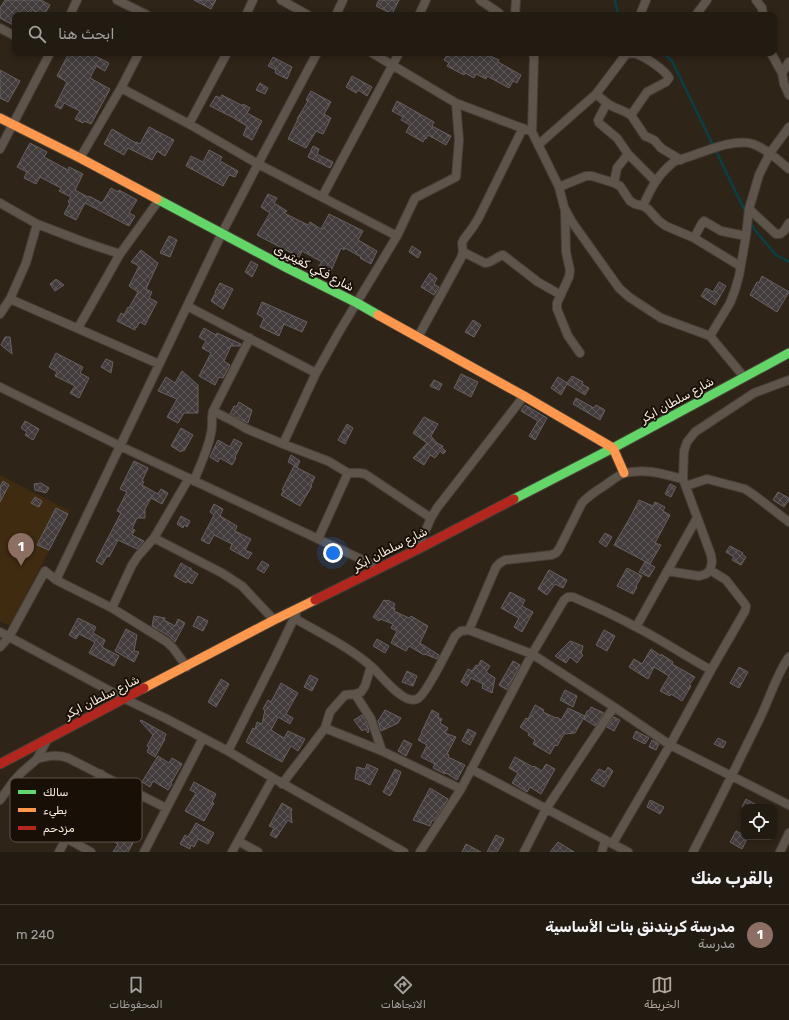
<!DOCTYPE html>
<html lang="ar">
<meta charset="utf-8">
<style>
body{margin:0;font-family:Rubik,"Noto Sans Arabic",sans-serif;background:#2a241b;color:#f1f3f6;direction:rtl}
.controls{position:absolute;right:12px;bottom:12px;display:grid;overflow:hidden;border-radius:8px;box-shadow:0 2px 6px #0003}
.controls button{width:36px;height:36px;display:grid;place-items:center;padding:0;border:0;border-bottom:1px solid #3f3932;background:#221b12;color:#f1f3f6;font:20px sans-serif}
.you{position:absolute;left:333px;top:553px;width:14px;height:14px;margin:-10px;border:3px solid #fff;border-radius:50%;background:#1a73e8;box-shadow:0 0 0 6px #1a73e833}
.badge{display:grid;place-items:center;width:26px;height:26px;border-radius:50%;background:#b3a79b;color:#fff;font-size:13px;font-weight:700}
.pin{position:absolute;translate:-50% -33px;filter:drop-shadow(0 1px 2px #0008)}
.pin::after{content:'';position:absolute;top:21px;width:14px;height:12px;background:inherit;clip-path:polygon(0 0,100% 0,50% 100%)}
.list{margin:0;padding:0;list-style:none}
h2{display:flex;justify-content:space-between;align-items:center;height:52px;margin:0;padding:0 16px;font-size:17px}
h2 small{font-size:13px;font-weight:400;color:#a2a19f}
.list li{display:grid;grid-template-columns:26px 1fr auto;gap:12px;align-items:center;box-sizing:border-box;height:60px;padding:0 16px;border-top:1px solid #3f3932}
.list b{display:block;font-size:15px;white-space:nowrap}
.list p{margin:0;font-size:13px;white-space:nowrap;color:#a2a19f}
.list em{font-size:13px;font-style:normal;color:#a2a19f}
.icon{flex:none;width:22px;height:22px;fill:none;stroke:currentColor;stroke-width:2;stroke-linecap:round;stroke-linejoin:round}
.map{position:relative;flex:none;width:789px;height:852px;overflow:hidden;direction:ltr}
.search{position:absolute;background:#221b12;box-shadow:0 2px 6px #0003;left:12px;right:12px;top:12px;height:44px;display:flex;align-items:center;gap:10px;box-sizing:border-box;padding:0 14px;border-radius:8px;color:#a2a19f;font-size:15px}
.sheet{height:112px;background:#221b12}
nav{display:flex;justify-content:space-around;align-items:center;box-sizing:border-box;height:56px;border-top:1px solid #3f3932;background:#221b12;font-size:11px;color:#a2a19f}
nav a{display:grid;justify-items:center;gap:2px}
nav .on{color:#b3a79b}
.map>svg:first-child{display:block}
.built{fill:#3f2b10}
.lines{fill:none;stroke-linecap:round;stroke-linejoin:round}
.stream{stroke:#084046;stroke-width:2.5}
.building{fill:url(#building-cross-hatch);stroke:#676162}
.street-casing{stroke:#473f36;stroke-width:10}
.fast-casing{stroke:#473f36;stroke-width:11}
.slow-casing{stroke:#473f36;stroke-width:11}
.jam-casing{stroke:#473f36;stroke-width:11}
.street{stroke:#5d544c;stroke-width:8}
.fast{stroke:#63d668;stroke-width:9}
.slow{stroke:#ff974d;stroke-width:9}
.jam{stroke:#b3261e;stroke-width:9}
.labels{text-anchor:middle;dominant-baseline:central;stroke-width:4;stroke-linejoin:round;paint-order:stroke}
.street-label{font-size:12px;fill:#faeee1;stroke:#181007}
.key{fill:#181007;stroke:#5c5348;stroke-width:1}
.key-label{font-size:11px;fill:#faeee1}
</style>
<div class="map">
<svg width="789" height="852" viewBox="0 0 789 852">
<defs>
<pattern id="building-cross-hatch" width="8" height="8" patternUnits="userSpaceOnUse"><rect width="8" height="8" fill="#423c3c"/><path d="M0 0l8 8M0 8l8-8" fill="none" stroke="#5e5858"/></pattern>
</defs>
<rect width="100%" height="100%" fill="#2e2418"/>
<path class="built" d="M 0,475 L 70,511 L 10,626 L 0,621 Z"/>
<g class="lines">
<path class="stream" d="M 615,0 L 618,15
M 663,53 L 672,61 L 746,213
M 750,221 L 754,229 L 776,255 L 789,262"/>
</g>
<path class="building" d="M 5,0 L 41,0 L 50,5 L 44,15 L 41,15 L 32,10 L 29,15 L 15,15 L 15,26 L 0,18 L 0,8 Z
M 194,0 L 216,0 L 211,9 Z
M 379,0 L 399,0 L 392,14 L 376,6 Z
M 69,53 L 97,53 L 95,56 L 109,63 L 105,71 L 96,66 L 90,78 L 110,89 L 91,124 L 84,121 L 83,123 L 75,119 L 80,111 L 64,103 L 61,109 L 55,106 L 67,82 L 57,76 Z
M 448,53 L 492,53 L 490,56 L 499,60 L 498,62 L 521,75 L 517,83 L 513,81 L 509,88 L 487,76 L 486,79 L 476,74 L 474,78 L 465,73 L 464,75 L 447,66 L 449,63 L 444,60 Z
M 273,57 L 292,67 L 287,79 L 275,73 L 276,70 L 268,66 Z
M 0,70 L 20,81 L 8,102 L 0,98 Z
M 352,76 L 372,87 L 367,96 L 358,90 L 356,93 L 346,87 Z
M 260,83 L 268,88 L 265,94 L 256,90 Z
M 311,91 L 331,102 L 324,114 L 331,118 L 323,134 L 316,131 L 306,148 L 288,139 L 298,119 L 297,119 L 308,101 L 306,100 Z
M 222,95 L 243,106 L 243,104 L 250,108 L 247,113 L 262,121 L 252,140 L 243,135 L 247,126 L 235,119 L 236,119 L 210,106 L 216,96 L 220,98 Z
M 397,101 L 434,122 L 432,126 L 451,136 L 446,145 L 428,135 L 426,139 L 425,138 L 423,142 L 406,132 L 410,125 L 401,120 L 403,117 L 392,111 Z
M 149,127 L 174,140 L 165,156 L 157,151 L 152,160 L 128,148 L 124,155 L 104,144 L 112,129 L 136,143 L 136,142 L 140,144 Z
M 30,143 L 47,152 L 44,157 L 68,170 L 69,167 L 83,174 L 75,190 L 88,197 L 89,196 L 102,203 L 111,188 L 118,192 L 119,190 L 137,200 L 129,213 L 135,216 L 129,226 L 85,203 L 76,220 L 64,214 L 70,203 L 68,202 L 71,197 L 59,191 L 61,188 L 40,177 L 36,184 L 24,178 L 27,172 L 17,167 Z
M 313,146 L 319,149 L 317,154 L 333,162 L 330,168 L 308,157 Z
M 209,150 L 222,157 L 220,161 L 238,171 L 235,177 L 229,175 L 223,186 L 186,166 L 191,156 L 203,162 Z
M 268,194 L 277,198 L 274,203 L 287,211 L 284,213 L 308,225 L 310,222 L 321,229 L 329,214 L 363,231 L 358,240 L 377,251 L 371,264 L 360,258 L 361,257 L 345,248 L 344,250 L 341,248 L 330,273 L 318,267 L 322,262 L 302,251 L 299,257 L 257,235 L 270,213 L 261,207 Z
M 169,236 L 177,240 L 170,257 L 160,253 Z
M 412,246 L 421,252 L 418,258 L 409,252 Z
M 141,250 L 158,263 L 146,289 L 152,292 L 149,298 L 157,302 L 145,325 L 140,322 L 136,328 L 135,327 L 135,330 L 117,321 L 121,313 L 124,315 L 128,307 L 129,308 L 138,292 L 129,286 L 139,266 L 131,262 Z
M 251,261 L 258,265 L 252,277 L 245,272 Z
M 430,273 L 437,278 L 434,284 L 439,287 L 434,295 L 421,287 Z
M 762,276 L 789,292 L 777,312 L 750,295 L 757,282 L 759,283 Z
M 56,279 L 64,285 L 55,291 L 50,284 Z
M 719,282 L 726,286 L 715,305 L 701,296 L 706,288 L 713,292 Z
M 220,283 L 233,289 L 223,309 L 211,301 L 216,292 L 215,292 Z
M 262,302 L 307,322 L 302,332 L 284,324 L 279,336 L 260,327 L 264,318 L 257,314 Z
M 473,320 L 481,325 L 474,337 L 465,332 Z
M 204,328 L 216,335 L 217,333 L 241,344 L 240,346 L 231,346 L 224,361 L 230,365 L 223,378 L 219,377 L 215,385 L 199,376 L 211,353 L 202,348 L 206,341 L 199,337 Z
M 5,337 L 10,337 L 12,354 L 1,345 Z
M 56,353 L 83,367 L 80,373 L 89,378 L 79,398 L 70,393 L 75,386 L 55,376 L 57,372 L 49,367 Z
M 106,359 L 113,362 L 111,373 L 101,367 Z
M 182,371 L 198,385 L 198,413 L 184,413 L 178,423 L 167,417 L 177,399 L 158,391 L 166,377 L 175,383 Z
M 461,374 L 478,382 L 471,397 L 454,388 Z
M 572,376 L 583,382 L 582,384 L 589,388 L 585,395 L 567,384 L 561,395 L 551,388 L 558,377 L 567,383 Z
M 434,380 L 442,384 L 439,390 L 430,386 Z
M 576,398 L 594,408 L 596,405 L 605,410 L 600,420 L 573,404 Z
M 239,402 L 252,410 L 248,423 L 230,414 L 234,406 L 236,407 Z
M 525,405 L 547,418 L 535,440 L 529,436 L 538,421 L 521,411 Z
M 424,417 L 438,424 L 431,436 L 437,443 L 443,446 L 442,448 L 446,451 L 443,454 L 440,451 L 435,458 L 430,455 L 424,465 L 413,458 L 427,443 L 413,433 Z
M 25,421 L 39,429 L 33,440 L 25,435 L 27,432 L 21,428 Z
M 347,424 L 353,428 L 345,444 L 338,440 Z
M 181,428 L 193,435 L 184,451 L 182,450 L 181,452 L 171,446 Z
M 234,439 L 242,443 L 235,457 L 236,458 L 232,465 L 220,458 L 218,462 L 210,457 L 218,440 L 230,447 Z
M 291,455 L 300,461 L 297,467 L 288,462 Z
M 134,461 L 148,468 L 142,481 L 144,482 L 142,485 L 158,494 L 161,489 L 168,493 L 162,504 L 151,498 L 145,509 L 145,518 L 137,518 L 132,529 L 135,530 L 132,535 L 144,541 L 137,549 L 118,540 L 109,557 L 107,556 L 102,565 L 96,561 L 121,513 L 117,511 L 127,492 L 120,489 Z
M 294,466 L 315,477 L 311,485 L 312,486 L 300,506 L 281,495 L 284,490 L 282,490 Z
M 3,481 L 9,485 L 0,502 L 0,487 Z
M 41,483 L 49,488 L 46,493 L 35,490 L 34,484 Z
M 670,484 L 676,487 L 671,497 L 665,494 Z
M 778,492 L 789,498 L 789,500 L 784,507 L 773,500 Z
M 35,497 L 42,501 L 39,507 L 31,503 Z
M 639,500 L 653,506 L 655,502 L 665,507 L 663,511 L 670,515 L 655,543 L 661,545 L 650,564 L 614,545 L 632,514 Z
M 214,504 L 223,509 L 220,516 L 237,526 L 235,531 L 251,539 L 245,550 L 252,553 L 248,559 L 230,549 L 232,544 L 214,535 L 209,544 L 201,540 L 214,515 L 210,512 Z
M 56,508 L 68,514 L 49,550 L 37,545 Z
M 181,516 L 190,521 L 187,527 L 184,525 L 183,528 L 177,524 Z
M 605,533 L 612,537 L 606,547 L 599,542 Z
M 730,546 L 743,553 L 742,554 L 746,557 L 741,565 L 732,560 L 734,557 L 726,552 Z
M 262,561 L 269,565 L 264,573 L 257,569 Z
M 645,562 L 655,567 L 649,577 L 639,572 Z
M 181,563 L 189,568 L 191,568 L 191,570 L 198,574 L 192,584 L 187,581 L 186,583 L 174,576 Z
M 627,568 L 642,576 L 636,586 L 637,587 L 633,594 L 617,586 Z
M 549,570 L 567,580 L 563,588 L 555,584 L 547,595 L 538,589 Z
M 510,592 L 525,600 L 522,606 L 533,612 L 522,632 L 514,627 L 519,618 L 501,608 Z
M 384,600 L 387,601 L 388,600 L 395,604 L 393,608 L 395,608 L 394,611 L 409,618 L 411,616 L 428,626 L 420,643 L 439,655 L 437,659 L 425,654 L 424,655 L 409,646 L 406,651 L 391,643 L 397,631 L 391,628 L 393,624 L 380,619 L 379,621 L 373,617 Z
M 154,616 L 165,618 L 164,620 L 175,626 L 178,619 L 185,623 L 175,642 L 169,636 L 152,626 Z
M 198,616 L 208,621 L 203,631 L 193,626 Z
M 78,618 L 96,627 L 93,633 L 105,640 L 102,647 L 119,656 L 114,666 L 89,653 L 95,642 L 79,634 L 76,639 L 69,635 Z
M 126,629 L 137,635 L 134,651 L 139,652 L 134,662 L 115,651 Z
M 604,630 L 615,636 L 607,651 L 596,645 Z
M 377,639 L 389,646 L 385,653 L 373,646 Z
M 570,641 L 583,646 L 581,654 L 583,655 L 577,663 L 570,657 L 566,663 L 555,656 Z
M 651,649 L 661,656 L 661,654 L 673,662 L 672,664 L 695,677 L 689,685 L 691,686 L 682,701 L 671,694 L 670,696 L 660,691 L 669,676 L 654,667 L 648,679 L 629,667 L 634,659 L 642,664 Z
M 481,660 L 490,666 L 486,672 L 495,678 L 492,693 L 482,688 L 483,684 L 471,678 L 467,686 L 461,682 L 468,669 L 472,671 L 476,665 L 478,666 Z
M 513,661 L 520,665 L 507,690 L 499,685 Z
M 739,667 L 748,672 L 739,688 L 730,683 Z
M 407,671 L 417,676 L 413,686 L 402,682 Z
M 310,675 L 318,679 L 312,691 L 304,687 Z
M 221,679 L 229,684 L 216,707 L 208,702 Z
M 281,683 L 298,693 L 286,714 L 293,718 L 290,724 L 278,717 L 271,730 L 284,738 L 288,731 L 305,739 L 298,751 L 291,746 L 282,762 L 246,742 L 253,728 L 255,729 L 257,722 L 262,724 L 265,710 L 263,709 L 268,700 L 271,702 Z
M 565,690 L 577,696 L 573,707 L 560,700 Z
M 535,705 L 544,710 L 543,712 L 556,718 L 557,717 L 561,720 L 568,708 L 585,716 L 575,733 L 564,734 L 557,746 L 555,745 L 550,754 L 533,744 L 535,740 L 528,735 L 529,733 L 520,727 L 526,718 L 528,719 Z
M 591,707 L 604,713 L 595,726 L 584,719 L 587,711 L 589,711 Z
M 385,710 L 401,718 L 398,723 L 381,731 L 378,721 Z
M 432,710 L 439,714 L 438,717 L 442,719 L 440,723 L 448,728 L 445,733 L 456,737 L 447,754 L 449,755 L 448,757 L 465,765 L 457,780 L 446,773 L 445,774 L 433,768 L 435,764 L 421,757 L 427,745 L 418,740 L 422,733 L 421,733 Z
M 362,715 L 366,721 L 369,730 L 368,733 L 365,729 L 362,731 L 354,720 Z
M 614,717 L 620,720 L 614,731 L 607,727 Z
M 141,720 L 166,734 L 164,739 L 165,739 L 155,757 L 147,752 L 149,747 L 147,746 L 153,735 L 140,721 Z
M 468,729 L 476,733 L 470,745 L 462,741 Z
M 636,731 L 649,738 L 645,744 L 633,738 Z
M 718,738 L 726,742 L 723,748 L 714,744 Z
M 404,740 L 412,744 L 406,756 L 398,751 Z
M 652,740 L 659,744 L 656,750 L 649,747 Z
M 158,756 L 169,763 L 172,758 L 182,764 L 171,783 L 172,784 L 168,790 L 153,781 L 150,787 L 142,782 Z
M 515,757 L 533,767 L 534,766 L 542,771 L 546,764 L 555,769 L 541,794 L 530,787 L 527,792 L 512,783 L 518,773 L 509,768 Z
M 367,764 L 378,769 L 370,785 L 362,781 L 355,779 L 357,767 L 365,769 Z
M 608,767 L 613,771 L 604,787 L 591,780 L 599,769 L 605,772 Z
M 395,769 L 401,772 L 397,783 L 390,796 L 383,792 Z
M 194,782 L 216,794 L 212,802 L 214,803 L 204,821 L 185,811 L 196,793 L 190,790 Z
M 430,788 L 448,799 L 434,821 L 432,820 L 430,826 L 413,820 Z
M 746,799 L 760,807 L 742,807 Z
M 650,800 L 664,807 L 660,814 L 647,807 Z
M 282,803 L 292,809 L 291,812 L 292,823 L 288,820 L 276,838 L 270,835 L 274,828 L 269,826 Z
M 196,823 L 214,833 L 208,844 L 198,839 L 194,847 L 191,845 L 190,849 L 180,844 L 185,835 L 188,837 Z
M 110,824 L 135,839 L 128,852 L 113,852 L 118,844 L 103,836 Z
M 736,831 L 744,835 L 744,837 L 748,837 L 742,849 L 730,842 Z
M 496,835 L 504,839 L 502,844 L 497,852 L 487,852 Z
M 558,842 L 574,852 L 550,852 Z
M 466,844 L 481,852 L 462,852 Z"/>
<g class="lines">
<defs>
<path id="street" d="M 117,0 L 147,15
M 281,0 L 308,15
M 480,0 L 499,13 L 500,15
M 756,0 L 762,8 L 763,15
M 70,15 L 77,0
M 246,15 L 253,0
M 336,15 L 343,0
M 419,15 L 426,0
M 515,15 L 516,0
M 640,15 L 646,0
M 696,15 L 707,0
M 0,28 L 15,36
M 372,53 L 456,103 L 527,130
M 532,53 L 534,56 L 532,132 L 559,187 L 564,207 L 572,222 L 619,288 L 629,297 L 661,318 L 710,336 L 744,377
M 626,53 C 631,54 635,53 639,55 C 647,58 666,71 669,78 L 666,82 L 647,92 L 631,115
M 771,53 L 782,73 L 784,84 L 789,95
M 782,73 L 789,62
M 121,88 L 189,124 L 258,164 L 397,236
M 596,94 C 602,99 608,105 616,108 C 621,110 626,112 631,115 L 645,136 L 654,140 L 661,148 L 681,160
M 607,103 L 598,120 L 599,123 L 617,138 L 628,154 L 655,181
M 189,124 L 227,53
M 538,145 L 596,94 L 627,53
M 0,149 L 50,53
M 80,158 L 121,88 L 139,53
M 614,183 L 617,168 L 628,154
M 559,187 L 586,176 L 592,176 L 614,183 L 620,186 L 630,201 L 635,204 L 643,206 L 648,209 L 659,221 L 666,226 L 694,238 L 740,266
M 322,197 L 399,53
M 0,203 L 37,224 L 84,242 L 120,254 L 159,200
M 643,206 C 651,188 658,174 675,161 C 697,156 731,137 753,144 C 767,149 778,160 789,169
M 565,209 L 566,252 L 570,270 L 569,277 L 557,303 L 557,309 L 568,336 L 580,353
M 749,209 L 776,234 L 780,234 L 784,231 L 789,223
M 694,238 L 702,223 L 704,221 L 721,231 L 746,236
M 463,252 L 485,263 C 492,263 497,256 503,255 L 538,282 L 561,295
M 10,299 L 159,364
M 187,306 L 316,373 L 339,332 L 397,236 L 415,198 L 456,177 L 459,140 L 456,103
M 0,314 L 10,299 L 26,263 L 37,224
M 78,328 L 120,254
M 710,336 L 730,303 L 735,290 L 739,276 L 746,236 L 749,209 L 759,175 L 770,153 L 789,127
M 418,337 L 461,258 L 463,252 L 462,243 L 464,239 L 473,227 L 478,219 L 523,128
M 0,387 L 120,446 L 380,568
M 213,411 L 233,421 L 247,429 L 283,444 L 316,373
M 283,444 L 328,461 L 348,473 L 360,473 L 365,474 L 431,518
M 194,481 C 200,465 208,450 211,433 C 213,426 211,418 213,411 L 250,338
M 686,486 L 707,479 L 745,489 L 754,495 L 789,522
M 154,538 L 222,573 L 242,586 L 274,620
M 318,539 L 348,473
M 418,548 L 431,518 L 437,508 L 524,396
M 710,570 L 726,580 L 744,603 L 746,606 L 745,611 L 711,670
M 667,571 L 699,576 L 706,574 L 710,570 L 712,562 L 711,555 L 683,479 L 684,451 L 687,442 L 695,432 L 754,393 L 789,380
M 56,580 L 222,233 L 258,164 L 317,53
M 112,608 L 132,565 L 138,556 L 154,538 L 189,478
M 294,618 C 320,633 349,647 372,667 C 381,675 403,705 417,699 C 426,695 449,647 455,636 L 461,631 L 469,630 L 532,654 L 614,707 L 670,745 L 789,805
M 636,627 L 697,518
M 469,630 L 496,567 L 500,563 L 505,560 L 551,555 L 556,553 L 559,549 L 582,503 C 588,496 596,491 604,486 C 610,482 618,475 625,473 C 646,468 663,474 683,479
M 0,632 L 125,699 L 165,718 L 228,751 L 273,778 L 404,852
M 0,647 L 9,637 L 45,571 L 56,580 L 112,608 L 167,642 L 173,648 L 187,667
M 355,694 L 371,719 L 382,751
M 325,728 L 382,751 L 461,789
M 228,751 L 275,658 L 296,614
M 37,759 C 48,756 57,754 68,758 L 166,808
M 471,769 L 628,852
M 282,784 L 325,728 L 330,712 L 345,695 L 355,694 L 361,692 L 365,686 L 371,666
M 0,800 L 13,782 L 21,773 L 37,759 L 46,742
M 66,838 L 91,852
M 238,841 L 258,852
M 59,852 L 101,774
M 144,852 L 203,738
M 232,852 L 273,778
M 420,852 L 461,789 L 532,654 L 564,600 L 568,597 L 573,597 C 594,606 616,616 636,627 C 662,640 685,656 711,670 L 670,745 L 613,843
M 524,852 L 546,809 L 614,707
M 602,852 L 605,840
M 693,852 C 716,808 738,763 760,718 C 769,700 777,673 789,657
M 780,852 L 789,833"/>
<path id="fast" d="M 157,199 L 287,268 L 357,303 L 378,315
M 514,499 L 613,448 L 789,353"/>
<path id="slow" d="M 0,118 L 80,158 L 157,199
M 378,315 L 524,396 L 613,448 L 624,473
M 144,688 L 274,620 L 315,600"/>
<path id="jam" d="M 315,600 L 418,549 L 514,499
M 0,764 L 144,688"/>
</defs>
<use href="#street" class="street-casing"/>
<use href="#fast" class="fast-casing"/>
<use href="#slow" class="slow-casing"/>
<use href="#jam" class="jam-casing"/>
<use href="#street" class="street"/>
<use href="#fast" class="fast"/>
<use href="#slow" class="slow"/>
<use href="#jam" class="jam"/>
</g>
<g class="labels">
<g class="street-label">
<text transform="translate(314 268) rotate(27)">شارع فكي كفيتيرى</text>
<text transform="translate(677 400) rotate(-29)">شارع سلطان ابكر</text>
<text transform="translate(390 549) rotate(-27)">شارع سلطان ابكر</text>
<text transform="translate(102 697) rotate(-27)">شارع سلطان ابكر</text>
</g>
</g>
<rect x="10" y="778" width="132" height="64" rx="6" class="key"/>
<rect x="18" y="790" width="18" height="4" fill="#63d668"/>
<rect x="18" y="808" width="18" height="4" fill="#ff974d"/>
<rect x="18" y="826" width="18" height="4" fill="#b3261e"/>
<g class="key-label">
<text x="43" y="796">سالك</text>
<text x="43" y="814">بطيء</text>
<text x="43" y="832">مزدحم</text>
</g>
</svg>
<div class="controls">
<button><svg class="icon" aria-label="locate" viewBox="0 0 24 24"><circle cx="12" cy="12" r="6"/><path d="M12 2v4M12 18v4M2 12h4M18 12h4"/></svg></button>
</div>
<div class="you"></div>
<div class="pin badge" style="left:21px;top:566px;background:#8d6e63">1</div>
<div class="search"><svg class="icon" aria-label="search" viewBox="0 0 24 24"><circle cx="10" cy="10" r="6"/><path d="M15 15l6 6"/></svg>ابحث هنا</div>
</div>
<section class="sheet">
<h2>بالقرب منك<small></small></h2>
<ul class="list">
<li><span class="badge" style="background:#8d6e63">1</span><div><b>مدرسة كريندنق بنات الأساسية</b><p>مدرسة</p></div><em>240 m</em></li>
</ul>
</section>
<nav>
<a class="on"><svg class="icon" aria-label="map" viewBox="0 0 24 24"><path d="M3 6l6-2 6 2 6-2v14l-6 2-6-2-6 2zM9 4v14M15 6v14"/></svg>الخريطة</a>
<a><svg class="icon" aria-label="directions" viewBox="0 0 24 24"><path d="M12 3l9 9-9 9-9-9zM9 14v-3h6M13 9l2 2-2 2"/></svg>الاتجاهات</a>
<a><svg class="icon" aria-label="saved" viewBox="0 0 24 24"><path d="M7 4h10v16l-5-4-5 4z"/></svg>المحفوظات</a>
</nav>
